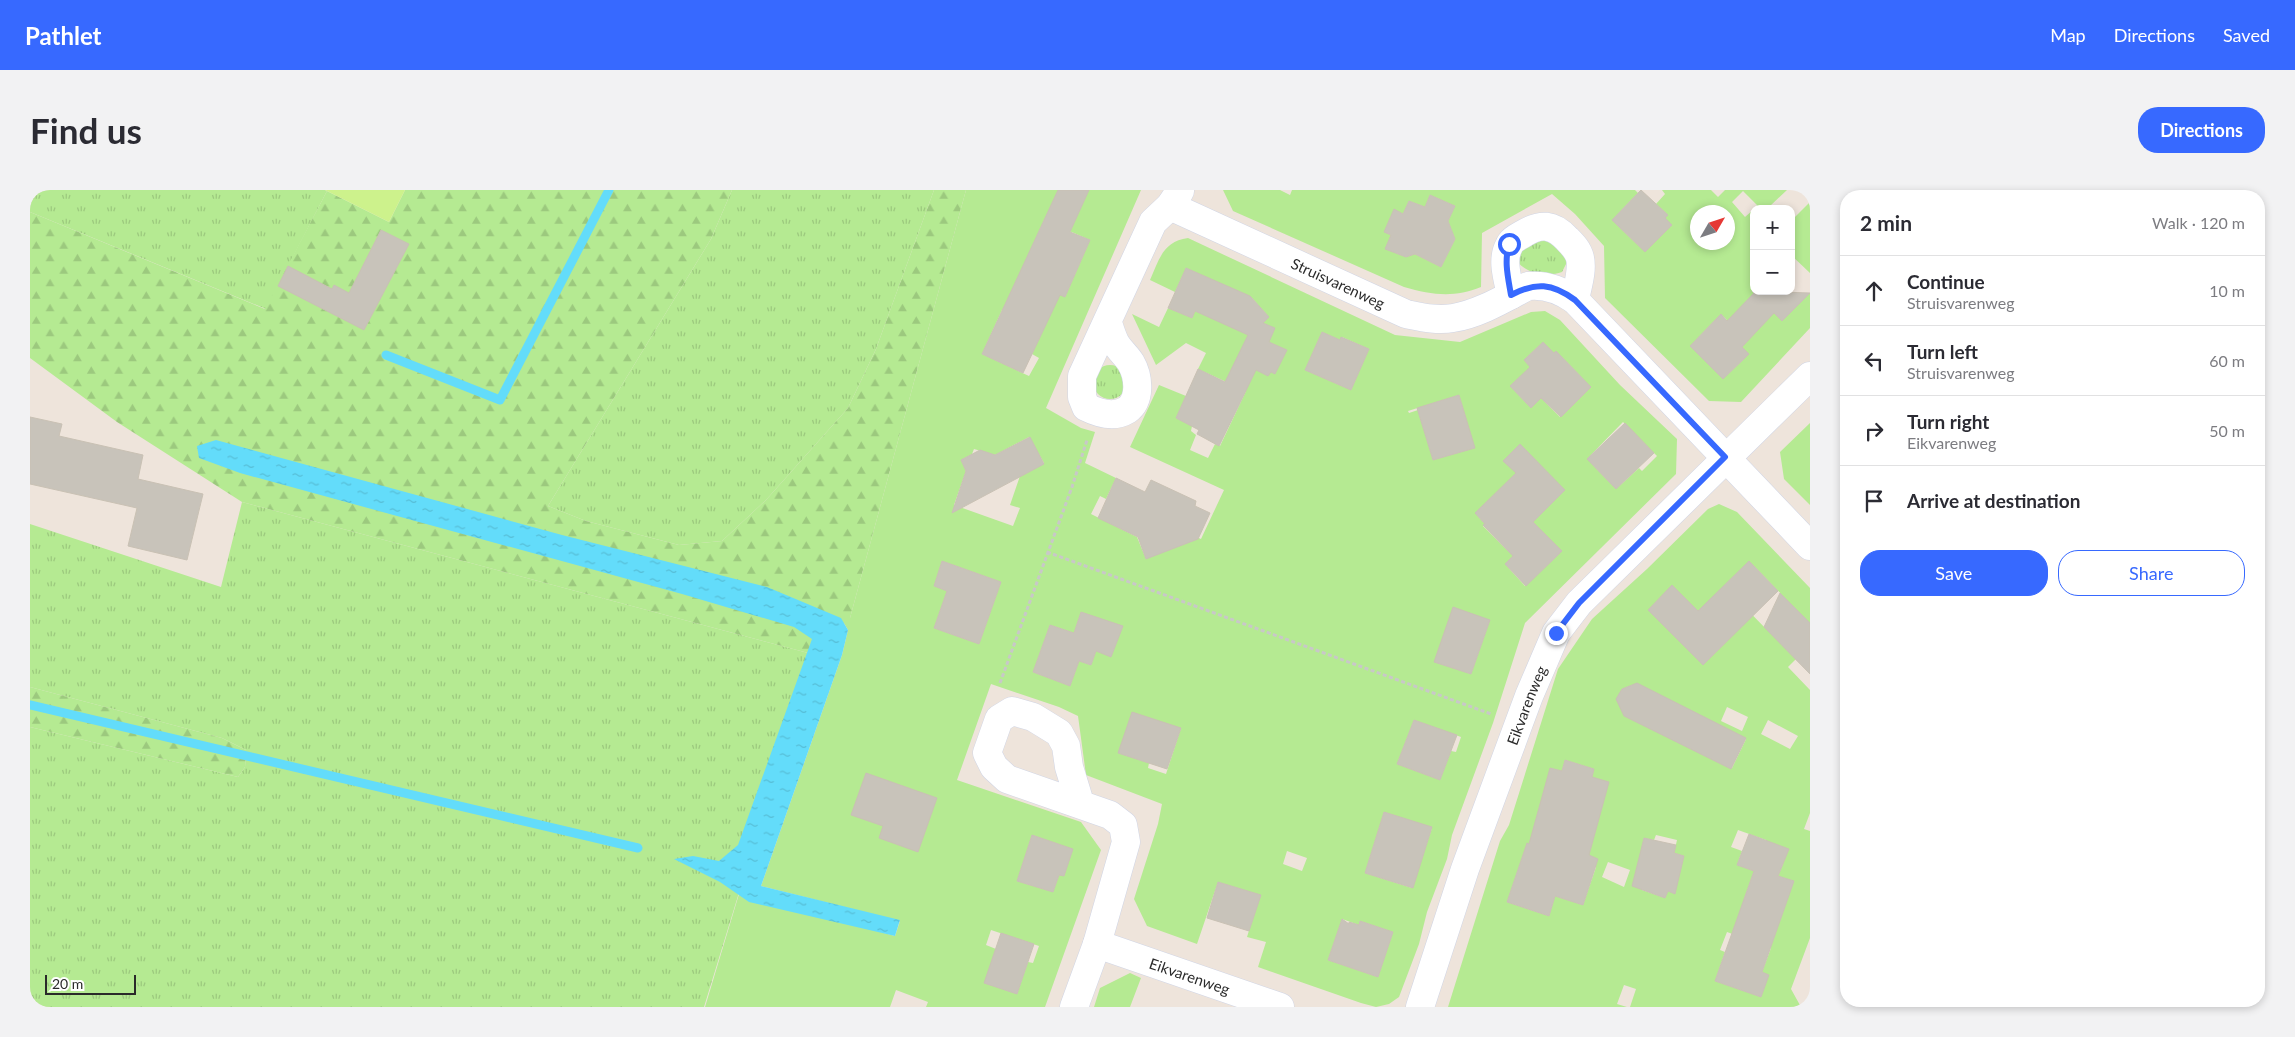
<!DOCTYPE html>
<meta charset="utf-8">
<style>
body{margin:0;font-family:Lato,sans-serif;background:#f2f2f3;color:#2b2b33}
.controls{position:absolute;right:15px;top:15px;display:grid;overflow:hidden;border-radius:10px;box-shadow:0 2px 8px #0003}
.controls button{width:45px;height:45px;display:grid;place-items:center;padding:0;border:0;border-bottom:1px solid #e1e1e2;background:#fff;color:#2b2b33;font:25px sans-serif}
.compass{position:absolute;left:1660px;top:15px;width:45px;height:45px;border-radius:50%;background:#fff;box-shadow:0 2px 8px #0003;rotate:51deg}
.scale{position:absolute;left:15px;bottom:12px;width:91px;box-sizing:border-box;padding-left:5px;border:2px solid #2a2a2a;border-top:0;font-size:14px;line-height:18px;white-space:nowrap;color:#2a2a2a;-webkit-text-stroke:4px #fff;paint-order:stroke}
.stop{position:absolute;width:15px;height:15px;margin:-11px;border:4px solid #3769ff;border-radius:50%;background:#fff}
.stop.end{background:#3769ff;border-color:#fff;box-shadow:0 1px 5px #0008}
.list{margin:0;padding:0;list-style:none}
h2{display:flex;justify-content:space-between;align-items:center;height:65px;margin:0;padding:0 20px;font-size:21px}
h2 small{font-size:16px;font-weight:400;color:#7c7c81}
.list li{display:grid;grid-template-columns:32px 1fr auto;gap:15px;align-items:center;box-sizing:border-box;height:70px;padding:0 20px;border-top:1px solid #e1e1e2}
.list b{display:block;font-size:19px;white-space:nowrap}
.list p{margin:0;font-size:16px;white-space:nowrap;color:#7c7c81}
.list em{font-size:16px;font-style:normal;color:#7c7c81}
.actions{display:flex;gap:10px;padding:15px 20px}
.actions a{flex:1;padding:11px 0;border:1px solid #3769ff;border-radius:20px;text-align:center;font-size:18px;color:#3769ff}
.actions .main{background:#3769ff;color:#fff}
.icon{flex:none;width:28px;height:28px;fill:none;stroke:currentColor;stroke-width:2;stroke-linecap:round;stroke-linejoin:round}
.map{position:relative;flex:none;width:1780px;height:817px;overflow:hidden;border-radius:20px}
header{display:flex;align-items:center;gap:30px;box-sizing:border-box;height:70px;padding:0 25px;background:#3769ff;color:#fff}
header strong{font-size:24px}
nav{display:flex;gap:28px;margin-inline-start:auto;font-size:18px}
.intro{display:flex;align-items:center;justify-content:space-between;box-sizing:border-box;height:120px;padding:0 30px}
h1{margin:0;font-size:35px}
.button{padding:12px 22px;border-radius:20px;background:#3769ff;color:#fff;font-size:18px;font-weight:700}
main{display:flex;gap:30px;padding:0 30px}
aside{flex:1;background:#fff;border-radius:20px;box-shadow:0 2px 8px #0003}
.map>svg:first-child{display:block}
.grass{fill:url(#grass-tufts)}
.forest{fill:url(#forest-firs)}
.park{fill:#b5ea92;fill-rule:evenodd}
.pitch{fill:#cdf28c}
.water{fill:url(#water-ripples)}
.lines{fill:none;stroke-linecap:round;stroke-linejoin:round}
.stream{stroke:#63dcfa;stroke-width:9}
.building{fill:#c8c3ba;stroke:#c9c1b4}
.minor-casing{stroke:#d0d5e5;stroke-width:29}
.path{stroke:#c8c8c8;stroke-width:3;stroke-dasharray:4 2.5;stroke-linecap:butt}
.minor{stroke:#fff;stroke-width:28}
.route{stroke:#3769ff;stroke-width:6}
.labels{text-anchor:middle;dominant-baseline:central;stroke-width:4;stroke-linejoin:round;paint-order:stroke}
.street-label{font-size:15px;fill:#2a2a2a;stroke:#fff}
</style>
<header>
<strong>Pathlet</strong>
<nav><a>Map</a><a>Directions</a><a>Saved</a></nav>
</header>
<div class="intro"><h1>Find us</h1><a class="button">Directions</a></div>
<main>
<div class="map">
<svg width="1780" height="817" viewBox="0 0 1780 817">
<defs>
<pattern id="grass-tufts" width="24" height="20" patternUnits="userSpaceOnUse" patternTransform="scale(1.25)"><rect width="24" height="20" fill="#b5ea92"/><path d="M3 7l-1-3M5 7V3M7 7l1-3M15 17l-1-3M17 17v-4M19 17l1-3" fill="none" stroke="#9cc97e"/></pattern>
<pattern id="forest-firs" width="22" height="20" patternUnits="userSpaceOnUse" patternTransform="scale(1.25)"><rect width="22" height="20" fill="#b5ea92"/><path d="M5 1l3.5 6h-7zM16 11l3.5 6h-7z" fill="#9cc97e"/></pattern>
<pattern id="water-ripples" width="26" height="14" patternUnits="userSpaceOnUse" patternTransform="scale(1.25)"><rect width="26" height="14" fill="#63dcfa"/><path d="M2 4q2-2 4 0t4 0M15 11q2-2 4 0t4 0" fill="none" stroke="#56bdd6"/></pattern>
</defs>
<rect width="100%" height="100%" fill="#eee4db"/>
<path class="grass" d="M 0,0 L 295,0 L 297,1 L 236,119 L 0,22 Z
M 702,0 L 904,0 L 846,159 L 818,218 L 736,310 L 692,351 L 649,355 L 556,331 L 518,316 L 681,49 Z
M 1515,49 L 1523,53 L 1538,70 L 1532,82 C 1518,87 1496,84 1487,71 L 1487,65 L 1501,52 Z
M1063 192a17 17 0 1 1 34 0a17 17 0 1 1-34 0Z
M 212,312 L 782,464 L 674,817 L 0,817 L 0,537 L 208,587 L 215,577 L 216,560 L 192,548 L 0,497 L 0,334 L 191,397 Z"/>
<path class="forest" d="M 375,0 L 702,0 L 681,49 L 518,316 L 556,331 L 649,355 L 692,351 L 736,310 L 818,218 L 846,159 L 904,0 L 936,0 L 820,428 L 782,464 L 212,312 L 87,232 L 0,168 L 0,22 L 235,119 L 297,1 L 359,32 Z
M 0,497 L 192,548 L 216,560 L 215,577 L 208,587 L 0,537 Z"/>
<path class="park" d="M 936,0 L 1111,0 L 1016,218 L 1051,238 L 1065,242 L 1055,273 L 1086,288 L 1076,309 L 1070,306 L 1061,324 L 1107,347 L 1116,369 L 1156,342 L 1171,349 L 1194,300 L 1100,257 L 1129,195 L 1156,206 L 1146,228 L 1162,236 L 1161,241 L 1166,245 L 1160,260 L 1178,268 L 1185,254 L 1190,256 L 1216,201 L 1168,179 L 1176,163 L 1156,153 L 1126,175 L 1102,124 L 1129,137 L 1138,118 L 1162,128 L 1165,121 L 1222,142 L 1239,127 L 1222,108 L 1156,78 L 1145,102 L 1120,90 C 1129,70 1133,51 1158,48 L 1365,145 L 1430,152 L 1501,122 L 1515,121 L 1530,130 L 1590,195 L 1647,249 L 1646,284 L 1495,433 L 1463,533 L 1422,645 L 1417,669 L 1397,722 L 1389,754 L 1369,807 L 1359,814 L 1346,817 L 1331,813 L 1228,777 L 1236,752 L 1217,747 L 1230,705 L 1188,692 L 1167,754 L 1117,736 L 1104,709 L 1128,634 L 1132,614 L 1056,585 L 1048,526 L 1029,517 L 961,494 L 927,590 L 1051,632 L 1071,660 L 1015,817 L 896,817 L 898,812 L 866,800 L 860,817 L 675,817 L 709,704 L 865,746 L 870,731 L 731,696 L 812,465 L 818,440 L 811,428 L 820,428 ZM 1014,30 L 1060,50 L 1035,107 L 989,87 ZM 972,120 L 1013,140 L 1002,164 L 1009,168 L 999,186 L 952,164 ZM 1292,142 L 1310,150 L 1312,147 L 1339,159 L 1321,200 L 1275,180 ZM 1513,152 L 1524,163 L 1526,161 L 1561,197 L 1530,227 L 1511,208 L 1501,218 L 1480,196 L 1491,186 L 1506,182 L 1494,170 ZM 1429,205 L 1444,258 L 1403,270 L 1388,220 L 1379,223 L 1378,221 ZM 1593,232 L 1627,266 L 1612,281 L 1609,278 L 1586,299 L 1557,269 ZM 999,247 L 1014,273 L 990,286 L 980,315 L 990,318 L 983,336 L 924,315 L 936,281 L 931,270 L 942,264 L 944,259 L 965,265 ZM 1514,281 L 1533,302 L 1520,315 ZM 1445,323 L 1532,361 L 1495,396 L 1475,374 L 1483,366 L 1453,336 L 1455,334 ZM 912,371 L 971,392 L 949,454 L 904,438 L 917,401 L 904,396 ZM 1051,422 L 1092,437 L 1081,466 L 1066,461 L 1061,475 L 1049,471 L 1040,496 L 1003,482 L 1020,435 L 1044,443 ZM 1460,430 L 1441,484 L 1405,472 ZM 1384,530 L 1431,547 L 1426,562 L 1421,561 L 1410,590 L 1367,574 ZM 1151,538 L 1136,584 L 1118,578 L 1119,573 L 1089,563 ZM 1354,622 L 1402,638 L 1382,698 L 1335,683 ZM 1002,645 L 1042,659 L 1034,686 L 1029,685 L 1023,702 L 987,691 ZM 1257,661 L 1277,668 L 1272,681 L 1253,674 ZM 1312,729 L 1329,735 L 1330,731 L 1363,742 L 1348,787 L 1298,770 ZM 961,740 L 1009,756 L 1003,773 L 998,772 L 987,804 L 955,793 L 966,759 L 956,755 Z
M 1193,0 L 1250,0 L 1260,5 L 1262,0 L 1605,0 L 1608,3 L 1582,30 L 1615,62 L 1642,35 L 1635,28 L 1638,25 L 1626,14 L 1635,4 L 1632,0 L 1681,0 L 1688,7 L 1695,0 L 1757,0 L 1740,16 L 1742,19 L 1724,19 L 1727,15 L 1713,1 L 1702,12 L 1715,27 L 1724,19 L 1724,103 L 1752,131 L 1780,103 L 1780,138 L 1711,212 L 1679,211 L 1575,108 L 1574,56 L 1545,24 L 1522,4 L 1452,43 L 1451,97 C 1424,108 1402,105 1374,97 L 1203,21 ZM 1400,5 L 1425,16 L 1418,31 L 1425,49 L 1411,77 L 1385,64 L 1376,67 L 1356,59 L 1361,45 L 1355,42 L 1364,20 L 1373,24 L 1379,11 L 1395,17 ZM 1668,22 L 1698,22 L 1698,52 L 1668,52 ZM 1691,124 L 1717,151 L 1712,157 L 1719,164 L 1693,189 L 1660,156 Z
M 1780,12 L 1780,83 L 1761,65 L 1761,31 Z
M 1780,233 L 1780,315 L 1754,289 L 1750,262 Z
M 1689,314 L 1707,322 L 1780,398 L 1780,455 L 1758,477 L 1780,500 L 1780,623 L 1774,639 L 1780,641 L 1780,748 L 1761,799 L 1771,817 L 1600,817 L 1606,799 L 1594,795 L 1587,814 L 1597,817 L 1418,817 L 1470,651 L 1479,635 L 1528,479 L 1562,429 L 1617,379 L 1678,319 ZM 1719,371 L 1765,418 L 1740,443 L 1694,396 ZM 1642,396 L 1697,451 L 1673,475 L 1618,420 ZM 1602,495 L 1716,549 L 1702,578 L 1587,509 L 1592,499 ZM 1697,517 L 1718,527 L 1712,541 L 1691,531 ZM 1738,530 L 1768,546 L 1760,559 L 1731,544 ZM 1535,570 L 1564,579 L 1562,587 L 1526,619 L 1520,578 L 1532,581 ZM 1708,640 L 1736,650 L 1731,666 L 1753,674 L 1748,686 L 1763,691 L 1752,723 L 1714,709 L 1724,681 L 1707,675 L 1712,661 L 1701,657 ZM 1626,645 L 1647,650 L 1644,663 L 1654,666 L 1650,680 L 1611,663 L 1614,648 L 1624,650 ZM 1497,654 L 1566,677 L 1553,715 L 1525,706 L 1519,726 L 1477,712 ZM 1578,672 L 1600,680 L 1594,697 L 1572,687 ZM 1618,682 L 1644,703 L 1638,701 L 1635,708 L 1612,700 ZM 1697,742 L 1741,758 L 1732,782 L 1738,785 L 1731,807 L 1685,791 L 1695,762 L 1690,760 Z
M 1100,783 L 1111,788 L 1100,817 L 1064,817 L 1070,798 Z"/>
<path class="pitch" d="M 295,0 L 375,0 L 359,32 Z"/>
<path class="water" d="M 186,250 L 532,345 L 737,397 L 811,428 L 818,440 L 812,465 L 731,696 L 870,730 L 865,746 L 719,712 L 690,692 L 644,669 L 663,666 L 689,671 L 708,655 L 782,449 L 764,437 L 652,404 L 210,283 L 169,268 L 167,256 Z"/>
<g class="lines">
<path class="stream" d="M 356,165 L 470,210 L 579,0
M 0,515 L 608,658"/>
</g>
<path class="building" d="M 1028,0 L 1059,0 L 1040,42 L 1060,50 L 1035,107 L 1030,105 L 993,183 L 952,164 Z
M 1611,0 L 1638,25 L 1635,28 L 1642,35 L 1615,62 L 1582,30 Z
M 1400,5 L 1425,16 L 1418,31 L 1425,49 L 1411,77 L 1385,64 L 1376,67 L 1355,59 L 1361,45 L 1354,42 L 1364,19 L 1373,24 L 1379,11 L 1395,17 Z
M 351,40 L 379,54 L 334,140 L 248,96 L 258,76 L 302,99 L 304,95 L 319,103 Z
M 1156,78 L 1220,106 L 1239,127 L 1233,133 L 1245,138 L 1239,152 L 1257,160 L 1245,184 L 1241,182 L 1238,186 L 1226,180 L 1189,256 L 1167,244 L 1169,240 L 1146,228 L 1168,179 L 1195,192 L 1218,145 L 1165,121 L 1162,128 L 1138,118 Z
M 1722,101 L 1780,103 L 1752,131 L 1744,123 L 1712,157 L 1719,164 L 1693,189 L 1660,156 L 1691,124 L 1697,131 L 1724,103 Z
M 1292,142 L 1310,150 L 1311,147 L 1339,159 L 1321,200 L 1275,180 Z
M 1513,152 L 1524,163 L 1526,161 L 1561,197 L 1531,227 L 1511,208 L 1501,218 L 1480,196 L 1500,177 L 1494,170 Z
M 1429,205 L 1445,258 L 1403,270 L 1387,218 Z
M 0,227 L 32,234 L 29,246 L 113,265 L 108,289 L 173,304 L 157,370 L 98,356 L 107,318 L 0,294 Z
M 1595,233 L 1624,263 L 1586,299 L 1557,269 Z
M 1000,247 L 1014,274 L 922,323 L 936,281 L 931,270 L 950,260 L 965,265 Z
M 1490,254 L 1535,300 L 1503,332 L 1532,361 L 1496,396 L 1475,374 L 1483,366 L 1453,335 L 1455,334 L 1445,323 L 1486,283 L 1473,271 Z
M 1086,288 L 1115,302 L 1121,290 L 1166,311 L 1165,316 L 1180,323 L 1168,349 L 1116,369 L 1108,347 L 1068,328 Z
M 912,371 L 971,392 L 949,454 L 904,438 L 917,401 L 904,396 Z
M 1719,371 L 1748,401 L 1673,475 L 1618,420 L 1642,395 L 1668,421 Z
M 1750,403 L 1780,433 L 1780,484 L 1734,437 Z
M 1423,417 L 1460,430 L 1441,484 L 1404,472 Z
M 1051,422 L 1093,436 L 1081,467 L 1066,461 L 1061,475 L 1049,471 L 1040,496 L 1003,482 L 1020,435 L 1044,443 Z
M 1607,493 L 1716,548 L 1701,579 L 1594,526 L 1586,509 L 1592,499 Z
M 1102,522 L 1151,538 L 1137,579 L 1088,563 Z
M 1384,530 L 1427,545 L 1410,590 L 1367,574 Z
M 1535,570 L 1564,579 L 1562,587 L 1579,592 L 1559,665 L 1568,669 L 1553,715 L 1525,706 L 1519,726 L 1477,712 L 1497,653 L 1499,654 L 1520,578 L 1532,581 Z
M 836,583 L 907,608 L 888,662 L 849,648 L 853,636 L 821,625 Z
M 1354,622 L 1402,637 L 1383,698 L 1335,683 Z
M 1719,644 L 1759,659 L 1748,686 L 1764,691 L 1732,782 L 1739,785 L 1731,807 L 1685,791 L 1724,681 L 1707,675 Z
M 1002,645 L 1043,659 L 1034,686 L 1029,685 L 1023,702 L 987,691 Z
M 1614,648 L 1646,655 L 1644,663 L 1654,666 L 1645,704 L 1638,701 L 1635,708 L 1602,696 Z
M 1188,692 L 1231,705 L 1219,741 L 1177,728 Z
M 1312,729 L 1319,734 L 1319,732 L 1329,735 L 1330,731 L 1363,742 L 1348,787 L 1298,770 Z
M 971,743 L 1004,754 L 987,804 L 954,793 Z"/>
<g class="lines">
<defs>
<g id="minor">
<path id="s1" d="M 1140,16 L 1376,124 C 1391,127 1407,131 1423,128 C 1449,124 1475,108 1498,96 C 1516,94 1531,100 1545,110 L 1780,356"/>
<path d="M 1481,105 C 1478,90 1471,70 1479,56 C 1481,50 1488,47 1493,44 C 1511,33 1523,34 1537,49 C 1543,55 1548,60 1550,68 C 1553,81 1547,98 1545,110"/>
<path d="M 1078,133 C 1080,139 1082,146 1085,152 C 1089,160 1097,166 1101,173 C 1109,187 1111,210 1097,220 C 1084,228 1068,223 1056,217 L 1052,207 L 1052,186 L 1123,32 L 1140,16 L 1150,1"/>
<path id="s2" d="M 1067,754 L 1250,817"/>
<path d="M 1044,817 L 1067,754 L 1096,652 L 1093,635 L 1080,625 L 977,589 L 964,577 L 957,563 L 969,529 L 982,521 L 1003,527 L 1029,543 L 1036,556 L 1039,577 L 1050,613"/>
<path id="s3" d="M 1390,817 L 1435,679 L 1499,506 L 1526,443 L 1549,413 L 1780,186"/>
</g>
</defs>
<use href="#minor" class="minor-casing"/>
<path class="path" d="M 1017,362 L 1461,524
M 970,493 L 1042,297 L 1057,250"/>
<use href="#minor" class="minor"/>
</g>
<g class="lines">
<path class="route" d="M 1479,54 C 1474,72 1478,87 1481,105 C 1506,92 1522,93 1545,110 L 1695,267 L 1549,413 L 1526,443"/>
</g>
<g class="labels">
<g class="street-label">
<text stroke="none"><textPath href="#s1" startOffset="185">Struisvarenweg</textPath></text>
<text stroke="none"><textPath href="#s3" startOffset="320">Eikvarenweg</textPath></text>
<text stroke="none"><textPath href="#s2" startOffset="98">Eikvarenweg</textPath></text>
</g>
</g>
</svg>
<div class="controls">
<button>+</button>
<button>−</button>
</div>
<svg class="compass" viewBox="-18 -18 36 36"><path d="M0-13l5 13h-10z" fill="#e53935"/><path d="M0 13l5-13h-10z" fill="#7c7c81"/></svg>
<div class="scale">20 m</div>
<div class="stop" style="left:1479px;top:54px"></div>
<div class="stop end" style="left:1526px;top:443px"></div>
</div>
<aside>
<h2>2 min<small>Walk · 120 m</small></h2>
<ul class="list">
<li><svg class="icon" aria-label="ahead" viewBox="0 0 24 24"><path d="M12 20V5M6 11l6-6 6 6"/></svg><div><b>Continue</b><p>Struisvarenweg</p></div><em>10 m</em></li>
<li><svg class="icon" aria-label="left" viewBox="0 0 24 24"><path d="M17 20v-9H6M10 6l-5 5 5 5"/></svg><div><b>Turn left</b><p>Struisvarenweg</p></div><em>60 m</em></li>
<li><svg class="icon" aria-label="right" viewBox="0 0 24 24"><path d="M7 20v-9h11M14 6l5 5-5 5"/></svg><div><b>Turn right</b><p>Eikvarenweg</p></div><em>50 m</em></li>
<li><svg class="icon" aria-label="arrive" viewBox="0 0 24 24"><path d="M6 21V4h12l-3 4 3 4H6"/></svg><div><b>Arrive at destination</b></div></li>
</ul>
<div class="actions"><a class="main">Save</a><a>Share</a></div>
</aside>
</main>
